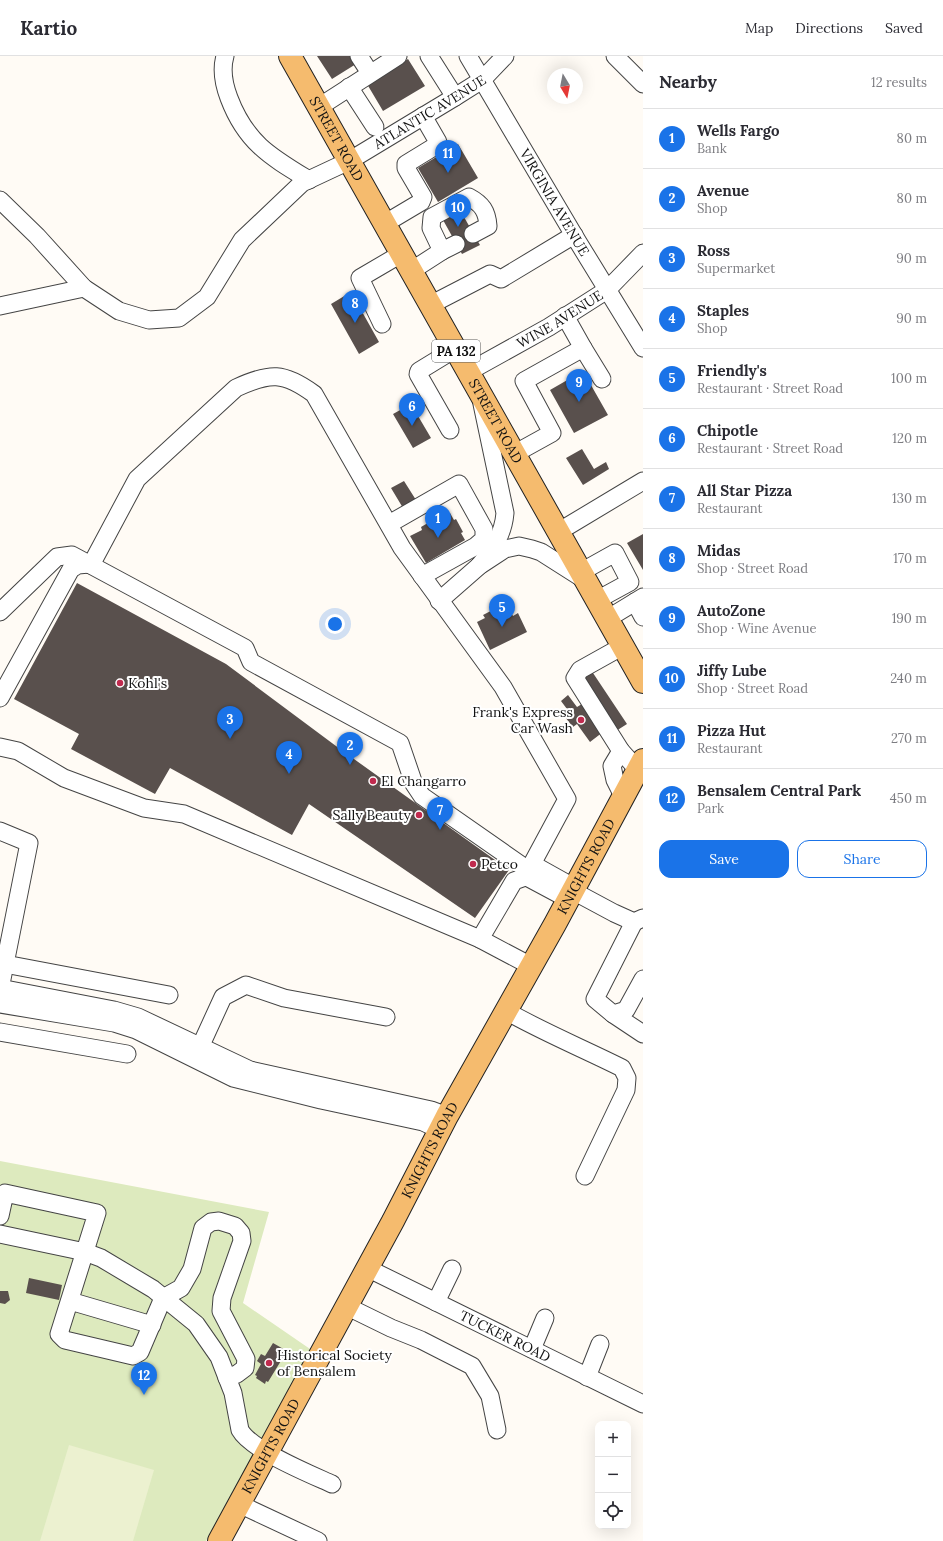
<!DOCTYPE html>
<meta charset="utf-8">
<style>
body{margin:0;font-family:Lora,serif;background:#f2f2f3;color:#2b2b33}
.controls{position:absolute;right:12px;bottom:12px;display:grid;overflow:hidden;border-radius:8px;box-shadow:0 4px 16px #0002}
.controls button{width:36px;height:36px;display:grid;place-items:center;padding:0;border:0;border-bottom:1px solid #e1e1e2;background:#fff;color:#2b2b33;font:20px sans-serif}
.compass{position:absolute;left:547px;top:12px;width:36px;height:36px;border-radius:50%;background:#fff;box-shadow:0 4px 16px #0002;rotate:170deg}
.you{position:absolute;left:335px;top:568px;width:14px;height:14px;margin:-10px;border:3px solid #fff;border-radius:50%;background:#1a73e8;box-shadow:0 0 0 6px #1a73e833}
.badge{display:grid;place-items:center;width:26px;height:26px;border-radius:50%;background:#1a73e8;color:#fff;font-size:13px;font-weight:700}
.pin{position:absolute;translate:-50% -33px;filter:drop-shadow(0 1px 2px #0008)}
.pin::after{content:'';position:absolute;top:21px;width:14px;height:12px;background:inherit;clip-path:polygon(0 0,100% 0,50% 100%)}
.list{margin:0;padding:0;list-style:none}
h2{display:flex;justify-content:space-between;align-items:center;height:52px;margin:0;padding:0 16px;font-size:17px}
h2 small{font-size:13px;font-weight:400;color:#7c7c81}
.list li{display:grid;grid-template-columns:26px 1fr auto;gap:12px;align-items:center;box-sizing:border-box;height:60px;padding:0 16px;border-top:1px solid #e1e1e2}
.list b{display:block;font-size:15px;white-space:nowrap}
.list p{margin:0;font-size:13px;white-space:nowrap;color:#7c7c81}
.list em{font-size:13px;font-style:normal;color:#7c7c81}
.actions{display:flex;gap:8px;padding:12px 16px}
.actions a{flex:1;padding:9px 0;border:1px solid #1a73e8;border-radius:12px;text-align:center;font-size:14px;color:#1a73e8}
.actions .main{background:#1a73e8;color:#fff}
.icon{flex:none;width:22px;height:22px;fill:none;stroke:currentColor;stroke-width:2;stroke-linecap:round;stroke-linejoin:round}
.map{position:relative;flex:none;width:643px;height:1485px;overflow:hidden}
header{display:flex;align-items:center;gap:24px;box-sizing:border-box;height:56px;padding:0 20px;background:#fff;border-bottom:1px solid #e1e1e2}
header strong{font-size:19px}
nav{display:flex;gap:22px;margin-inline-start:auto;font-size:14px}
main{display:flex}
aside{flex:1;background:#fff}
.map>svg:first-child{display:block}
.green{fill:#ddeabe}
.pitch{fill:#ecf1d0}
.building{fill:#59504d}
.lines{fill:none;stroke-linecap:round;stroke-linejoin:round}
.minor-casing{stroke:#444;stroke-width:19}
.major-casing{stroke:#222;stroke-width:24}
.minor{stroke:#fff;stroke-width:17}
.major{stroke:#f5bb6e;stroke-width:22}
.poi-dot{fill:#c02a4e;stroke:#fff;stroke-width:1.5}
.labels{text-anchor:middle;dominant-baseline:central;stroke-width:4;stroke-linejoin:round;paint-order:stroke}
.shield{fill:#fff;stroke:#585858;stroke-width:1}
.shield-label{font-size:13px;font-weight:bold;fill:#111}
.street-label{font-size:14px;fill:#111;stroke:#fff}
.poi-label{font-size:14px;fill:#111;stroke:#fff;text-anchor:start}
</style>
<header>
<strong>Kartio</strong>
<nav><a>Map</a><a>Directions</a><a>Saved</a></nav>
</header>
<main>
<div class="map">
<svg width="643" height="1485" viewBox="0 0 643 1485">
<rect width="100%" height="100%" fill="#fffbf5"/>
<path class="green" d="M 0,1105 L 269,1156 L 243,1247 L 313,1295 L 261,1384 L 206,1485 L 0,1485 Z"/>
<path class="pitch" d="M 69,1389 L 154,1414 L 133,1485 L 40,1485 Z"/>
<path class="building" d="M 317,0 L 351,0 L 356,8 L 332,23 Z
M 408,3 L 425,30 L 383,55 L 367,28 Z
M 458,88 L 478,122 L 438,146 L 418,112 Z
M 460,154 L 480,189 L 462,198 L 443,164 Z
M 351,236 L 379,286 L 359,298 L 331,248 Z
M 583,315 L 608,359 L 574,377 L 550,334 Z
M 411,348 L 431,382 L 413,392 L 393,358 Z
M 582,393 L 594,413 L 606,406 L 609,413 L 583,429 L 566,402 Z
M 404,425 L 416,444 L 403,452 L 391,432 Z
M 450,457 L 454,464 L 456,463 L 463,476 L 461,477 L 465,484 L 426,507 L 410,480 L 422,474 L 421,471 L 433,464 L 434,466 Z
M 643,478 L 643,514 L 627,487 Z
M 77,527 L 226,608 L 340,693 L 509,814 L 475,862 L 309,748 L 292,779 L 170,712 L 155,738 L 71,693 L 79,678 L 14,643 Z
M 506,547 L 513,560 L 518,557 L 527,576 L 490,594 L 477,566 L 485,562 L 483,559 Z
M 591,614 L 627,668 L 616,675 L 581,621 Z
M 568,639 L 577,651 L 582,648 L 603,676 L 590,686 L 577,668 L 573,671 L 565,661 L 570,657 L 561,645 Z
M 29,1222 L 62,1229 L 59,1244 L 26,1237 Z
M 0,1235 L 8,1235 L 10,1244 L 5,1248 L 0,1247 Z
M 273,1287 L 287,1295 L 268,1326 L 266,1325 L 265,1328 L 256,1322 L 257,1320 L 255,1319 L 261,1308 L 257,1305 L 261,1298 L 265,1300 Z"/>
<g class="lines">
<defs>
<g id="minor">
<path d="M 225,0 C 221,14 224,29 229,42 C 246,87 271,101 309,124"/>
<path d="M 359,0 L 370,17"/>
<path d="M 429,0 L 455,41"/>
<path id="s1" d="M 468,0 L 578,186 L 643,292"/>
<path d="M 615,0 L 643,28"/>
<path d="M 349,31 L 375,71"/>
<path d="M 319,51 L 398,0"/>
<path id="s2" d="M 0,144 L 37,180 L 84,232 L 119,255 L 149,264 L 179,262 L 207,241 L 242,184 L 302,127 L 349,105 L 455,41 L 482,24 L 505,0"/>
<path d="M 384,168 L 421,146 L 423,141 L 406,112 L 406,108 L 437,89 L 438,86 L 423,60"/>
<path d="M 456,188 L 442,195 L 431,172 L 432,161 L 469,141 C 482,148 487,155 488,170 L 473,178"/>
<path d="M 411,215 L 442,195"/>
<path d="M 430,249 L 490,218 L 501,223 L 574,179"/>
<path d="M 0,250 L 84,232"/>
<path d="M 382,268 L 360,222 L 401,198"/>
<path d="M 583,292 L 602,323"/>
<path id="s3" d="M 468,316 L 549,271 L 607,234 L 643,197"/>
<path d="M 450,374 L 418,318 L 419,315 L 455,293"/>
<path d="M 514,398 L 552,377 L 524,325 L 583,292 L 565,260"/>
<path d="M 389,468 L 459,428 L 484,473 L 484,483 L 476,490 L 422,520"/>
<path d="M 558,476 L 643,425"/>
<path d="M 91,509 L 137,423 L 236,332 C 270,316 284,316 314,338 L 402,492 L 503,631 L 567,743 L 525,821 L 514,825 L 480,883"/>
<path d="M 479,510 C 493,492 503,480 505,457 L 482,348"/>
<path d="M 581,516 L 615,497 L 630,526 L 597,544"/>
<path d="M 439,545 L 479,510 L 505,493 L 519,490 L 532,493 L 541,496 L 585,524"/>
<path d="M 635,546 L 643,561"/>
<path d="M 0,556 L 57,501 L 72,499 L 245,592 L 251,606 L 400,687 L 414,728 L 422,740 L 528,814"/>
<path d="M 607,563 L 643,541"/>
<path d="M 623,590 L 580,614 L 575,622 L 621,695 L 638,714"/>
<path d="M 0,642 L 71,513 L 78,509 L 89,508"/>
<path d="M 0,691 L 18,695 L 64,722 L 144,752 L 184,758 L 480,883 L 531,910"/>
<path d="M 621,695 L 612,710 L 615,724 L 623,740"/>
<path d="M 0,775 L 29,787 L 0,933"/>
<path d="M 532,808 L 575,832"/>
<path d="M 525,820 L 568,843"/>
<path d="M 573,835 L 614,857 L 634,866 L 643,862"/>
<path d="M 634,866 L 595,943 L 613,958 L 626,954 L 643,923"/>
<path d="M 0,907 L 169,939"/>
<path d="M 0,932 L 114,954 L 138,961 L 250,1014 L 431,1054 L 447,1060"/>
<path d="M 0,948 L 114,967 L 136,974 L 233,1022 L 321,1044 L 423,1066 L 440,1074"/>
<path d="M 506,955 C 543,976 584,993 622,1012 L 627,1022 L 626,1034 L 585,1120"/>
<path d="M 613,958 L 643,978"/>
<path d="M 0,976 L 127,998"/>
<path d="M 196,1000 L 223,941 L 246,929 L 284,942 L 386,961"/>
<path d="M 0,1160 L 5,1137 L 97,1157 L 59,1278 L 65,1284 L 133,1300 L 140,1296 L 163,1242 L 181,1232 L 192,1213 L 203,1172 L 211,1166 L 219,1165 L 235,1170 L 241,1177 L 242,1185 L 222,1242 L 221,1255 L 246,1303 L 245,1312 L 237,1318 L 227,1322"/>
<path d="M 0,1178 L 85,1196 L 101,1202 L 153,1233 L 196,1268 L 219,1301 L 233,1337 L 240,1374 C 251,1394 310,1418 332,1428"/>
<path id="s4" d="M 367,1212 L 643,1348"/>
<path d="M 70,1245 L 152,1269"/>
<path d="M 436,1246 L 452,1213"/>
<path d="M 346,1250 L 391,1272 L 421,1284 L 472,1310 L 490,1340 L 497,1374"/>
<path d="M 532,1293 L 545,1262"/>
<path d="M 587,1321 L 600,1288"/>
<path d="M 239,1448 L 318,1485"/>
</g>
<g id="major">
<path id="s5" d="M 290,0 L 643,626"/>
<path id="s6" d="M 219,1485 L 393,1165 L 447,1060 L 555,868 L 643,704"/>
</g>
</defs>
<use href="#minor" class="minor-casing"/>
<use href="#major" class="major-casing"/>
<use href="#minor" class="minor"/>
<use href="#major" class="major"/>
</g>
<g class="poi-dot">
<circle cx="120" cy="627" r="4"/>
<circle cx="581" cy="664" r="4"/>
<circle cx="373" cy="725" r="4"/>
<circle cx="419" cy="759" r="4"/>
<circle cx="473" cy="808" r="4"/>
<circle cx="269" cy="1307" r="4"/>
</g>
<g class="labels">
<rect class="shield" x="432" y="284" width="48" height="22" rx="3"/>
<g class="shield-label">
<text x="456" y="295">PA 132</text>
</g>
<g class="street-label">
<text stroke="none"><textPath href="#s2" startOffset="556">ATLANTIC AVENUE</textPath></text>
<text stroke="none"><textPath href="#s5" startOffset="95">STREET ROAD</textPath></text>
<text stroke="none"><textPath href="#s1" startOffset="170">VIRGINIA AVENUE</textPath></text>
<text stroke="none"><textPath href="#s3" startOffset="106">WINE AVENUE</textPath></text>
<text stroke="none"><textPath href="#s5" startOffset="419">STREET ROAD</textPath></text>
<text stroke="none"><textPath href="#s6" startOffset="768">KNIGHTS ROAD</textPath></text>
<text stroke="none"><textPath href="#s6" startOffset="444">KNIGHTS ROAD</textPath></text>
<text stroke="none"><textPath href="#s4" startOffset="154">TUCKER ROAD</textPath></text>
<text stroke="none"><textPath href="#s6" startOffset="108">KNIGHTS ROAD</textPath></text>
</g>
<g class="poi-label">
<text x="128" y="627">Kohl's</text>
<text x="573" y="656" text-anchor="end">Frank's Express<tspan x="573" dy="16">Car Wash</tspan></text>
<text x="381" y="725">El Changarro</text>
<text x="411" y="759" text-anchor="end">Sally Beauty</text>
<text x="481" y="808">Petco</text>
<text x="277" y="1299">Historical Society<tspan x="277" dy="16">of Bensalem</tspan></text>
</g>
</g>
</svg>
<div class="controls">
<button>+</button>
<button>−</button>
<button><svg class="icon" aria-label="locate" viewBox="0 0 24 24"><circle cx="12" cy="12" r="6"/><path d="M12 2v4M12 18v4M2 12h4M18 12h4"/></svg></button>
</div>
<svg class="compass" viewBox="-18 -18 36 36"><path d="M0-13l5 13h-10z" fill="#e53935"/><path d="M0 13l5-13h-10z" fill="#7c7c81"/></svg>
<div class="you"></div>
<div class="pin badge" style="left:438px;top:482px">1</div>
<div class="pin badge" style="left:350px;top:709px">2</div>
<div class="pin badge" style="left:230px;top:683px">3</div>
<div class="pin badge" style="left:289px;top:718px">4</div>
<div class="pin badge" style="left:502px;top:571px">5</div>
<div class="pin badge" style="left:412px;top:370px">6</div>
<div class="pin badge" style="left:440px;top:774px">7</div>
<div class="pin badge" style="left:355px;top:267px">8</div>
<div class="pin badge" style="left:579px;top:346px">9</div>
<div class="pin badge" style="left:458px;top:171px">10</div>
<div class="pin badge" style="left:448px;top:117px">11</div>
<div class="pin badge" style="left:144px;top:1339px">12</div>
</div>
<aside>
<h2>Nearby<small>12 results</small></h2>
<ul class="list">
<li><span class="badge">1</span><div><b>Wells Fargo</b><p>Bank</p></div><em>80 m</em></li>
<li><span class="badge">2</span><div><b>Avenue</b><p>Shop</p></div><em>80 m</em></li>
<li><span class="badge">3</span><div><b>Ross</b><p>Supermarket</p></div><em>90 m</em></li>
<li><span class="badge">4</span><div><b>Staples</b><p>Shop</p></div><em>90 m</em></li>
<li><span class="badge">5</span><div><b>Friendly's</b><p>Restaurant · Street Road</p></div><em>100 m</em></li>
<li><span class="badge">6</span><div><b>Chipotle</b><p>Restaurant · Street Road</p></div><em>120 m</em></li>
<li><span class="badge">7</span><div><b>All Star Pizza</b><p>Restaurant</p></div><em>130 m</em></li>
<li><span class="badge">8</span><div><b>Midas</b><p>Shop · Street Road</p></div><em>170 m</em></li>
<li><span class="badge">9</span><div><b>AutoZone</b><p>Shop · Wine Avenue</p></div><em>190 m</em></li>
<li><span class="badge">10</span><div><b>Jiffy Lube</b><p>Shop · Street Road</p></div><em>240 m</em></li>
<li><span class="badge">11</span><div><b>Pizza Hut</b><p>Restaurant</p></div><em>270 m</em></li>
<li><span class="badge">12</span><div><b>Bensalem Central Park</b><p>Park</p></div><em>450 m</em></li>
</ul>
<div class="actions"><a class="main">Save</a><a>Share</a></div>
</aside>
</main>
